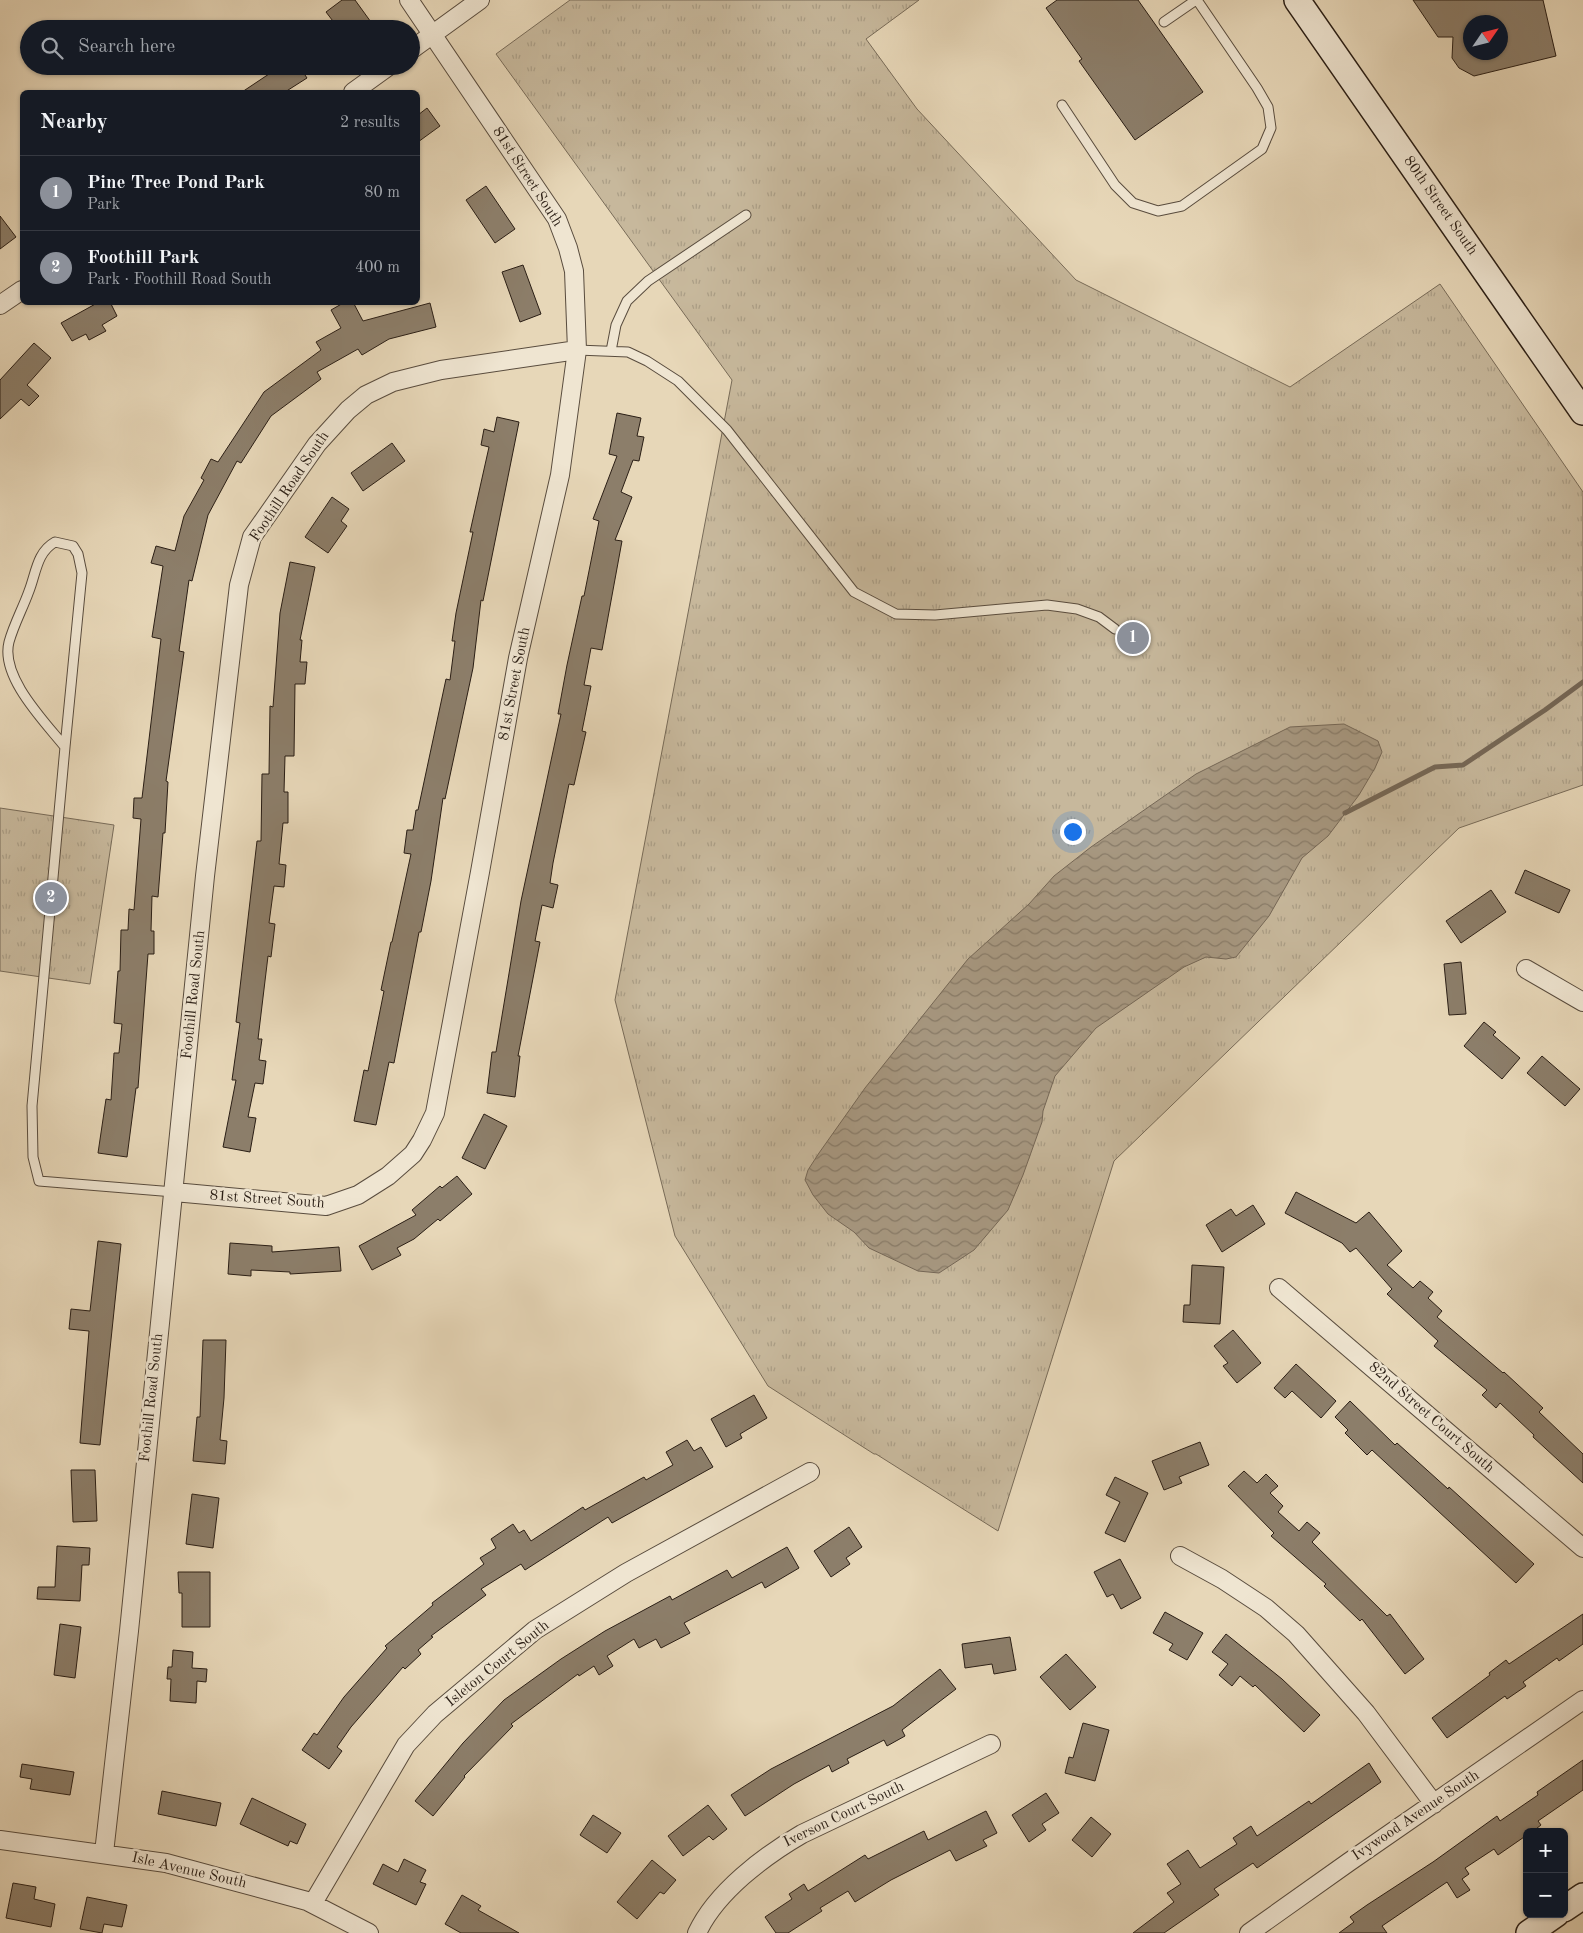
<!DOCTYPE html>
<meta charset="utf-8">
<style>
body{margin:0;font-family:"Old Standard TT",serif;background:#20242c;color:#f1f3f6}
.controls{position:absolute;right:15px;bottom:15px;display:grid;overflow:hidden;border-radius:8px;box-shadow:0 1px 4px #0004}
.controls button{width:45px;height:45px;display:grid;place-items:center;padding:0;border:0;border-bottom:1px solid #363941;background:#171b24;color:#f1f3f6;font:25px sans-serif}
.compass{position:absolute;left:1463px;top:15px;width:45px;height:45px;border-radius:50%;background:#171b24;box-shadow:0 1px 4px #0004;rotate:55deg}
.you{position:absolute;left:1072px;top:831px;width:18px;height:18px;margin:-12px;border:4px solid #fff;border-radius:50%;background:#1a73e8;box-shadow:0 0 0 8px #1a73e833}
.badge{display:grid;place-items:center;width:32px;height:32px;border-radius:50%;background:#8c9099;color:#fff;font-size:16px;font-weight:700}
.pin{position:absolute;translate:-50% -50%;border:2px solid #fff;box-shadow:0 1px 5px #0006}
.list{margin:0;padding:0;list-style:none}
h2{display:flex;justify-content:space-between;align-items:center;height:65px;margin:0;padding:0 20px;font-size:21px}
h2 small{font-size:16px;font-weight:400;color:#9ea1a6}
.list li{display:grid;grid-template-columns:32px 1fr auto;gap:15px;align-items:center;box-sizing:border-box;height:75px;padding:0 20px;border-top:1px solid #363941}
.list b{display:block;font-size:19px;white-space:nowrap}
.list p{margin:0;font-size:16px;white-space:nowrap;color:#9ea1a6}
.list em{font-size:16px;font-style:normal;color:#9ea1a6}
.icon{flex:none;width:28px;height:28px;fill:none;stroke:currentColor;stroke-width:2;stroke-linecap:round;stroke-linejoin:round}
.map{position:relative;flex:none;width:1583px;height:1933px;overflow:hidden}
.search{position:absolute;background:#171b24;box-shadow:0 1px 4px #0004;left:20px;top:20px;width:400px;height:55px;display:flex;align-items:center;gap:12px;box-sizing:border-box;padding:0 18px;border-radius:28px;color:#9ea1a6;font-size:19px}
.panel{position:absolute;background:#171b24;box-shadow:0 1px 4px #0004;left:20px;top:90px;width:400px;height:215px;border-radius:8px}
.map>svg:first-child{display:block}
.grass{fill:url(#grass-tufts);stroke:#786b58}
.water{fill:url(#water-waves);stroke:#756756}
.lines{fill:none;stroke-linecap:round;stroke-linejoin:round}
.stream{stroke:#756756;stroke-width:5}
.building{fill:#8c7e6a;stroke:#2a1e15;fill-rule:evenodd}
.lane-casing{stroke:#594c3e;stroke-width:11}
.street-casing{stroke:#594c3e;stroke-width:20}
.secondary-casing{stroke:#2a1e15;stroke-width:28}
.lane{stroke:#efe5d1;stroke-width:9}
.street{stroke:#efe5d1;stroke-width:18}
.secondary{stroke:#efe5d1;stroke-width:25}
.labels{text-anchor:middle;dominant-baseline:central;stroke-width:5;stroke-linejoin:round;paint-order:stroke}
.street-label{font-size:15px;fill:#2a1e15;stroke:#efe5d1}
</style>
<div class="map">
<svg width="1583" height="1933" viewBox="0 0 1583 1933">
<defs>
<pattern id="grass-tufts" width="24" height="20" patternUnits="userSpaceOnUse" patternTransform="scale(1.25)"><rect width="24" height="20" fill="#c7b89c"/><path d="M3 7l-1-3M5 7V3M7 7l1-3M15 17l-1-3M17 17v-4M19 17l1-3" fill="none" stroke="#ab9e86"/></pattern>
<pattern id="water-waves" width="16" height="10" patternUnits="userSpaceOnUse" patternTransform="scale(1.25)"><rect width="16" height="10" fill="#a79881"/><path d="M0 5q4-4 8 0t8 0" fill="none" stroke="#887b68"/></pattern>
</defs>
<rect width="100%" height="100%" fill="#e7d7b8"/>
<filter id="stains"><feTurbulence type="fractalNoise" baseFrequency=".004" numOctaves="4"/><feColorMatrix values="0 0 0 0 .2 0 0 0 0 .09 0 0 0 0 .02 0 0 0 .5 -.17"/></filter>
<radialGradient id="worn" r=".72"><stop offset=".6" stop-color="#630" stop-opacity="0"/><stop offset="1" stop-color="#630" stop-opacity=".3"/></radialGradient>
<path class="grass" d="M 570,0 L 919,0 L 866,39 L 917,109 L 1076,280 L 1290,387 L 1440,284 L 1583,492 L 1583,785 L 1459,828 L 1114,1161 L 998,1531 L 876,1454 L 874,1454 L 768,1386 L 675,1236 L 615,1000 L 732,380 L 496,54 Z
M 0,808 L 114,825 L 90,984 L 0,971 Z"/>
<path class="water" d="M 1344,724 L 1378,741 L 1382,752 L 1375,768 L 1359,795 L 1328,836 L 1302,858 L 1269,916 L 1236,957 L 1226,959 L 1206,957 L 1184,967 L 1096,1028 L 1055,1076 L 1043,1111 L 1042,1122 L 1023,1175 L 1008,1210 L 974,1250 L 939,1273 L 918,1271 L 869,1248 L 854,1232 L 828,1214 L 813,1195 L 805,1180 L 808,1170 L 819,1153 L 865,1088 L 968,959 L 1029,904 L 1054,876 L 1091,847 L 1196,774 L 1290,727 Z"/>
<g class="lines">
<path class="stream" d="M 1345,813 L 1435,767 L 1463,765 L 1545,710 L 1583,682"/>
</g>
<path class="building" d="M 342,0 L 355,0 L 376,29 L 339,29 L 326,12 Z
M 1057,0 L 1138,0 L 1203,92 L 1135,140 L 1079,61 L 1082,59 L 1046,8 Z
M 1413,0 L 1543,0 L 1556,56 L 1474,76 L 1459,68 L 1452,58 L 1453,37 L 1438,37 ZM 1470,22 L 1500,22 L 1500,52 L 1470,52 Z
M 281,66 L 299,66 L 307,78 L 285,92 L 242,92 Z
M 427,108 L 440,126 L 418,142 L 418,115 Z
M 486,186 L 515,229 L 495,243 L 466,200 Z
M 0,216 L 16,237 L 0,249 Z
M 523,265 L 541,314 L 520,322 L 502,272 Z
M 99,302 L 110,302 L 117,316 L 102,325 L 106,331 L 89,340 L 86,334 L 72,341 L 61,323 Z
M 345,302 L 353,302 L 363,321 L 430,303 L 436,327 L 389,339 L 362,355 L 358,349 L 317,372 L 321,379 L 271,416 L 241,463 L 237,461 L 208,515 L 192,581 L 189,580 L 179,651 L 184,652 L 166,781 L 168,782 L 165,833 L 163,833 L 158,897 L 152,896 L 151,931 L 154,931 L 154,954 L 148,954 L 138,1088 L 136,1088 L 127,1157 L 98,1153 L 106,1099 L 111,1100 L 114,1053 L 119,1053 L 122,1024 L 114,1023 L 118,971 L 120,971 L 121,930 L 128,930 L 129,909 L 134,910 L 141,819 L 133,818 L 134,798 L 142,798 L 161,639 L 152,637 L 163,566 L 151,563 L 156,546 L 175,551 L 184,516 L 204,480 L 201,478 L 211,459 L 218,462 L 264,392 L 321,350 L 316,342 L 341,328 L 331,310 Z
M 34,343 L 51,358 L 27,385 L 39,396 L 29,406 L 21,399 L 0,419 L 0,380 Z
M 617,413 L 641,418 L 637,436 L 644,437 L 639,461 L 633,460 L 621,492 L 632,497 L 615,540 L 622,541 L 602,650 L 591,648 L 584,685 L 591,686 L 582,731 L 586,732 L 574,785 L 569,784 L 553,863 L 550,883 L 558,885 L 553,908 L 542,905 L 535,941 L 540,942 L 518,1056 L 520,1056 L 515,1097 L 487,1093 L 492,1052 L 496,1052 L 521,901 L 561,714 L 558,714 L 567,665 L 582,596 L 584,596 L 599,521 L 593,519 L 617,456 L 609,454 Z
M 497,417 L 519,422 L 483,601 L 481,600 L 473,668 L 445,799 L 443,798 L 431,881 L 421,932 L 419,932 L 394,1063 L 389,1062 L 376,1125 L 354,1121 L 364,1070 L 368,1071 L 384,991 L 381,990 L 391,942 L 392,942 L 411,854 L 404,853 L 407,830 L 413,830 L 416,810 L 418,810 L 446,679 L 450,680 L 455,641 L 452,641 L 456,613 L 473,532 L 470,532 L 489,447 L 481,445 L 484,429 L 494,432 Z
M 392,443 L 405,461 L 363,491 L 351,473 Z
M 332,497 L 349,509 L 341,521 L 347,526 L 328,553 L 305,537 Z
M 290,562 L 315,567 L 300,640 L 302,640 L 300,662 L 307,662 L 305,684 L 295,684 L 294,756 L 285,756 L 284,792 L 288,792 L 288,823 L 283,823 L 279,864 L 286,865 L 284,887 L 274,886 L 269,923 L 275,924 L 271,957 L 268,956 L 258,1039 L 262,1039 L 259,1060 L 266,1061 L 263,1084 L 255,1083 L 248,1117 L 256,1118 L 250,1152 L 223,1147 L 236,1080 L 232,1080 L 240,1023 L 236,1022 L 257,841 L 261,841 L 262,774 L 269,774 L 270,706 L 273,707 L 280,613 Z
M 1525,870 L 1570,890 L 1559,913 L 1515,893 Z
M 1491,890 L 1506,912 L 1461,943 L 1446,921 Z
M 1461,962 L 1466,1014 L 1449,1015 L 1444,964 Z
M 1484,1022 L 1496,1032 L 1493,1035 L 1520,1058 L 1502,1079 L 1464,1046 Z
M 1542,1056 L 1580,1089 L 1565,1106 L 1527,1073 Z
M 484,1114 L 507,1126 L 485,1169 L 462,1158 Z
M 457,1176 L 472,1194 L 440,1221 L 438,1219 L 414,1239 L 397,1248 L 401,1255 L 372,1270 L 359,1246 L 416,1215 L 412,1210 L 440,1186 L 442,1188 Z
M 1296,1192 L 1356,1223 L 1369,1212 L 1402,1251 L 1387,1265 L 1413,1288 L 1420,1281 L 1433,1292 L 1428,1298 L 1442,1311 L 1437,1317 L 1503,1373 L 1504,1372 L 1543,1408 L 1539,1412 L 1583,1454 L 1583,1483 L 1533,1437 L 1534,1435 L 1500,1403 L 1496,1408 L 1482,1395 L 1487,1390 L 1434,1346 L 1438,1341 L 1387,1294 L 1392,1289 L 1356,1248 L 1350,1252 L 1342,1243 L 1285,1213 Z
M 1253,1205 L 1265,1224 L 1222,1252 L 1206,1225 L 1231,1209 L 1236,1216 Z
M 98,1241 L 121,1244 L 100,1445 L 80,1443 L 89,1331 L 69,1329 L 71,1309 L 90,1311 Z
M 230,1243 L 272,1246 L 272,1252 L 339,1247 L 341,1271 L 290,1274 L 290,1272 L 251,1270 L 251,1276 L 228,1274 Z
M 1192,1265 L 1224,1267 L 1220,1324 L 1183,1322 L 1184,1305 L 1190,1305 Z
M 1233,1330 L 1261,1363 L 1237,1383 L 1223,1366 L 1228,1363 L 1214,1346 Z
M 203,1340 L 226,1340 L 224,1398 L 220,1440 L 227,1441 L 225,1464 L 193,1461 L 197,1417 L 200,1417 Z
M 1296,1364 L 1336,1401 L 1321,1418 L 1292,1391 L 1285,1398 L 1274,1388 Z
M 754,1395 L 767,1418 L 740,1434 L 742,1438 L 726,1447 L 711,1419 Z
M 1350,1401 L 1395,1445 L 1397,1443 L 1448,1489 L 1449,1487 L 1534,1564 L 1516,1583 L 1372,1450 L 1367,1455 L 1345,1433 L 1348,1430 L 1335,1417 Z
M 687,1440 L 694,1451 L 701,1447 L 713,1467 L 612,1523 L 608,1517 L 525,1570 L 521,1564 L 481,1589 L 486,1595 L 431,1636 L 433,1637 L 418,1650 L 421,1654 L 405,1669 L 403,1667 L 351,1727 L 337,1747 L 342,1751 L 329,1769 L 302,1750 L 314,1733 L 317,1735 L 344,1697 L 387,1648 L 385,1646 L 433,1605 L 432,1603 L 484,1564 L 480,1558 L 496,1548 L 491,1539 L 513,1524 L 519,1533 L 524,1530 L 531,1541 L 583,1507 L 585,1510 L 644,1477 L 646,1480 L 673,1465 L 666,1452 Z
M 1200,1442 L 1209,1465 L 1179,1477 L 1182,1483 L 1164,1490 L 1152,1461 Z
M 71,1470 L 95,1470 L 97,1521 L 73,1522 Z
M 1244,1471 L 1257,1483 L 1266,1474 L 1278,1486 L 1270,1493 L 1283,1506 L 1278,1512 L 1299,1531 L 1307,1522 L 1320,1533 L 1312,1542 L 1387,1616 L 1390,1614 L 1424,1659 L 1405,1674 L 1362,1619 L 1360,1621 L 1324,1586 L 1326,1584 L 1271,1536 L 1274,1533 L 1228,1486 Z
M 1115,1477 L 1148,1493 L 1125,1542 L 1105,1533 L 1120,1502 L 1106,1495 Z
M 192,1494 L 219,1498 L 213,1548 L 186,1544 Z
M 849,1527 L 862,1547 L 846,1558 L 850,1564 L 831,1577 L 814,1551 Z
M 57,1546 L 90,1548 L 89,1565 L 82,1565 L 80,1601 L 37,1599 L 38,1587 L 55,1587 Z
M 787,1547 L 799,1568 L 765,1588 L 762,1582 L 684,1623 L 690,1633 L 661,1648 L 656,1639 L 639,1648 L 634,1639 L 607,1656 L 613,1666 L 599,1675 L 594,1666 L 579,1676 L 578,1674 L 511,1724 L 513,1726 L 464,1776 L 465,1777 L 433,1816 L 415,1801 L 463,1743 L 504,1700 L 561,1659 L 605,1631 L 670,1596 L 672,1600 L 727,1570 L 732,1578 Z
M 1120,1559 L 1141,1598 L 1121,1609 L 1113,1594 L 1107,1597 L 1094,1572 Z
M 178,1572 L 210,1572 L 210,1627 L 182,1627 L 182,1593 L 179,1593 Z
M 1165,1612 L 1203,1633 L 1187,1660 L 1169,1650 L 1173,1644 L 1153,1633 Z
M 1583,1614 L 1583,1644 L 1559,1661 L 1557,1658 L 1523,1682 L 1526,1686 L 1507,1699 L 1505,1696 L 1447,1738 L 1432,1718 L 1490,1675 L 1489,1673 L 1506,1660 L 1509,1664 Z
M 60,1624 L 81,1627 L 75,1678 L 54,1675 Z
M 1226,1634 L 1282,1679 L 1320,1715 L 1304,1732 L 1255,1685 L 1253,1687 L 1240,1676 L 1232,1686 L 1219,1675 L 1228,1664 L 1212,1652 Z
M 1010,1637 L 1016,1670 L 994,1674 L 992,1664 L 965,1668 L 962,1644 Z
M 173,1650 L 193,1652 L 192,1668 L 207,1669 L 206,1682 L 197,1681 L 196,1703 L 170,1701 L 171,1679 L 167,1679 L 168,1667 L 172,1667 Z
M 1066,1654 L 1096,1687 L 1070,1710 L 1040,1677 Z
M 940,1669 L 956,1689 L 902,1730 L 905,1736 L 887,1746 L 884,1740 L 847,1759 L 849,1763 L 832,1772 L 829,1765 L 794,1784 L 745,1816 L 731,1795 L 771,1769 L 893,1706 Z
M 1083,1723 L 1109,1730 L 1095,1781 L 1065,1773 L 1069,1757 L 1073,1758 Z
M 1583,1760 L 1583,1790 L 1538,1821 L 1541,1825 L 1532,1832 L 1527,1832 L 1527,1835 L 1498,1855 L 1494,1849 L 1465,1868 L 1469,1874 L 1462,1879 L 1470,1890 L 1457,1898 L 1447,1882 L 1382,1926 L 1387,1933 L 1339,1933 L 1354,1922 L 1350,1917 L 1367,1905 L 1433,1862 L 1497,1816 L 1500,1821 L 1538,1795 L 1537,1792 Z
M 1369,1763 L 1381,1782 L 1257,1868 L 1253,1863 L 1214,1889 L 1219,1895 L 1164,1933 L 1133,1933 L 1174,1902 L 1167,1893 L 1181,1884 L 1167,1864 L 1188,1850 L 1200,1868 L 1237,1844 L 1233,1838 L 1251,1826 L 1257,1836 L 1309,1801 L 1311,1804 Z
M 22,1764 L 74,1772 L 70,1795 L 30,1789 L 32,1779 L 20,1777 Z
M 162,1791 L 221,1803 L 216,1826 L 158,1814 Z
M 1046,1793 L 1059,1813 L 1042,1824 L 1046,1830 L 1029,1842 L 1012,1815 Z
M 252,1798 L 306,1824 L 297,1844 L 290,1841 L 288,1846 L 240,1824 Z
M 708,1805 L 727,1829 L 713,1840 L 709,1836 L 683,1856 L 668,1836 Z
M 986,1811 L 997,1833 L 983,1840 L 987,1846 L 956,1861 L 950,1850 L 891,1880 L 855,1902 L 848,1891 L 820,1908 L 822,1911 L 788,1933 L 776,1933 L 765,1917 L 792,1899 L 789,1894 L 804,1884 L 808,1891 L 865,1855 L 868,1859 L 924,1831 L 928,1840 Z
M 593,1815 L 621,1833 L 607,1853 L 580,1835 Z
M 1091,1817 L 1111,1834 L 1092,1857 L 1072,1840 Z
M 404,1859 L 426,1870 L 420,1882 L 426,1884 L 416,1905 L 373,1884 L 383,1864 L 398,1872 Z
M 652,1860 L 676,1880 L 664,1894 L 660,1892 L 637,1919 L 617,1902 Z
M 13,1883 L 36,1887 L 34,1899 L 55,1904 L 51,1927 L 6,1918 Z
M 462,1895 L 481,1906 L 478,1910 L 519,1933 L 461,1933 L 445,1924 Z
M 87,1897 L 127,1905 L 122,1927 L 104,1924 L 102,1933 L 80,1929 Z"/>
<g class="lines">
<defs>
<path id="lane" d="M 1164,22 L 1196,0
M 1062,105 L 1115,185 L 1133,203 L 1158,211 L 1182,206 L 1262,149 L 1271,128 L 1268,107 L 1257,88 L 1197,0
M 577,350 L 628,352 L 647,361 L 678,381 L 727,430 L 854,592 L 896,614 L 935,615 L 1047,605 L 1077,609 L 1099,617 L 1115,629
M 611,351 L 616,325 L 627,301 L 648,281 L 746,215
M 55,542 L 73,546 L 78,554 L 82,573 L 65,747 C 45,722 0,677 9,642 C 14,624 23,608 29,591 C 36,573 37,552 55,542 Z
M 65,747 L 32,1106 L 33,1157 L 39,1181 L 174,1192"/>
<path id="street" d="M 411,50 L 480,0
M 353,92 L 389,66
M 0,305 L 22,290
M 1526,969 L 1583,1002
M 174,1192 L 326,1206 L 358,1195 L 388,1176 L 413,1154 L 422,1140 L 435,1113 L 480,872 L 518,658 L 560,475 L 577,350 L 574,271 L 568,248 L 557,219 L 409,0
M 1279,1288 L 1583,1548
M 1180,1556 L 1222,1579 L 1266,1608 L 1296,1634 L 1366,1713 L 1434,1804
M 0,1840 L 166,1863 L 307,1901 L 369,1933
M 104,1853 L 129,1631 L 205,876 L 239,585 L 252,537 L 317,444 L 348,410 L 366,395 L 393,382 L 441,370 L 577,350
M 313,1903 L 406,1745 L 435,1714 L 535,1630 L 626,1573 L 810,1472
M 697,1933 C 716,1892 764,1856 802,1834 L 991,1744
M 1249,1933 L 1349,1862 L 1583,1700"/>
<path id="secondary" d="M 1297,0 L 1583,412
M 1564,1909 L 1583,1896
M 1529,1933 L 1556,1914"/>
</defs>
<use href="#lane" class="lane-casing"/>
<use href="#street" class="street-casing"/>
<use href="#secondary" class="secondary-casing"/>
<use href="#lane" class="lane"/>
<use href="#street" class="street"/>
<use href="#secondary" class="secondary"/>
</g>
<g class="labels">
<g class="street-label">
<text transform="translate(527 177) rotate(57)">81st Street South</text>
<text transform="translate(1440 206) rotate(55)">80th Street South</text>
<text transform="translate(290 487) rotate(-56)">Foothill Road South</text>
<text transform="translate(515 684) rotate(-79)">81st Street South</text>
<text transform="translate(194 995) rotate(-84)">Foothill Road South</text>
<text transform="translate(267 1200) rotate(4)">81st Street South</text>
<text transform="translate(152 1398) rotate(-84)">Foothill Road South</text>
<text transform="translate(1431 1418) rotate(41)">82nd Street Court South</text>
<text transform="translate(498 1664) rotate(-39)">Isleton Court South</text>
<text transform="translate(844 1815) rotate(-26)">Iverson Court South</text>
<text transform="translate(1416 1816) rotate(-34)">Ivywood Avenue South</text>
<text transform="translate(189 1871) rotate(13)">Isle Avenue South</text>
</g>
</g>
<rect width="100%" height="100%" filter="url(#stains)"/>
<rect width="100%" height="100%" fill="url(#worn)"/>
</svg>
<div class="controls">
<button>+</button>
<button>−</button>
</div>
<svg class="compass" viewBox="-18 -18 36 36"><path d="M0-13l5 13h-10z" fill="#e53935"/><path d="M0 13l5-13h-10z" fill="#9ea1a6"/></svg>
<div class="you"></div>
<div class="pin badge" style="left:1133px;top:638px">1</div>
<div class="pin badge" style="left:51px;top:898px">2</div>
<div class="search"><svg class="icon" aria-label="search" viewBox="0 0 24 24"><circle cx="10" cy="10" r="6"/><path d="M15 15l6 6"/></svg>Search here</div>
<section class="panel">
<h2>Nearby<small>2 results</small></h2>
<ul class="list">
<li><span class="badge">1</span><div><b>Pine Tree Pond Park</b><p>Park</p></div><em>80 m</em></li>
<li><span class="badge">2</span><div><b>Foothill Park</b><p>Park · Foothill Road South</p></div><em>400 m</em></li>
</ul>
</section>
</div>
